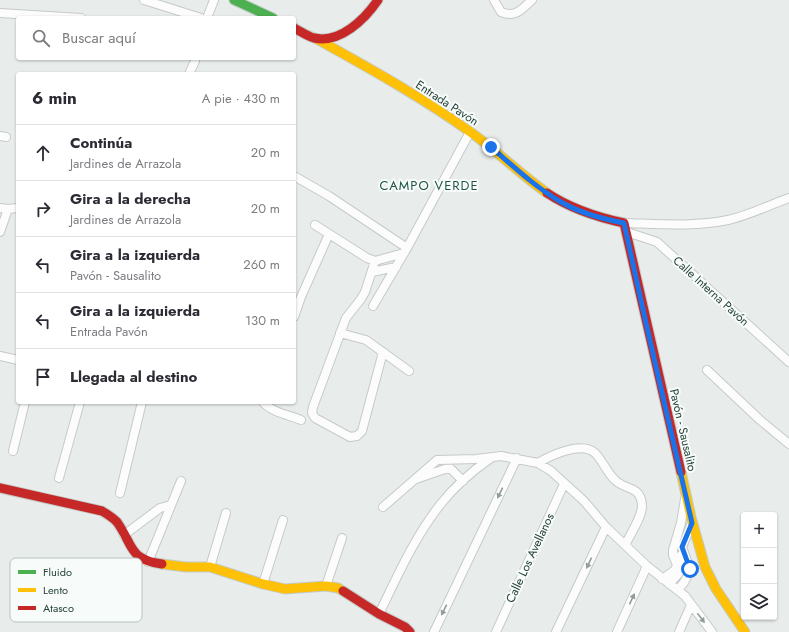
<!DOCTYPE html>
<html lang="es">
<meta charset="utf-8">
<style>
body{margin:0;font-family:Jost,sans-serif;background:#f7f7f7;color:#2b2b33}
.controls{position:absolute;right:12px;bottom:12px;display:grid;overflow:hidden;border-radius:4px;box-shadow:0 1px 3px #0004}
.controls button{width:36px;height:36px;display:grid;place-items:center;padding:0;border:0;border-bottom:1px solid #e1e1e2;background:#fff;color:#2b2b33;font:20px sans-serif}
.stop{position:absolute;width:12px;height:12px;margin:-9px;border:3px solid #1a73e8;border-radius:50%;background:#fff}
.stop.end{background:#1a73e8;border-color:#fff;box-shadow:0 1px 4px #0008}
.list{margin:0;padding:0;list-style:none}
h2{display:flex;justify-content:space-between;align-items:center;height:52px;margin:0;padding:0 16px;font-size:17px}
h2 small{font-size:13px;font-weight:400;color:#7c7c81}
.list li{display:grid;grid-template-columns:26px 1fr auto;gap:12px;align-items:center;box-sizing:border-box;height:56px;padding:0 16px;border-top:1px solid #e1e1e2}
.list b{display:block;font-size:15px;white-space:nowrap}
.list p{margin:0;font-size:13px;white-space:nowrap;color:#7c7c81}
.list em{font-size:13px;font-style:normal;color:#7c7c81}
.icon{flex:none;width:22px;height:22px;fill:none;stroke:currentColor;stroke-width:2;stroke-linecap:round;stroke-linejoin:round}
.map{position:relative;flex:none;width:789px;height:632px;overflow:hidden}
.search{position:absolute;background:#fff;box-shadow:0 1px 3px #0004;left:16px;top:16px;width:280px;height:44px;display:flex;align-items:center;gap:10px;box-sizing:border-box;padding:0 14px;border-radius:4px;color:#7c7c81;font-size:15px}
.panel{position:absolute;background:#fff;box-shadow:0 1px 3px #0004;left:16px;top:72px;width:280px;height:332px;border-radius:4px}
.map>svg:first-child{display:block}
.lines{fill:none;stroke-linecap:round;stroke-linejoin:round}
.street-casing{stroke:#c5cac8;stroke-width:10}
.fast-casing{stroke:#c3cbc8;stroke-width:11}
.slow-casing{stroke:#c3cbc8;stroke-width:11}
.jam-casing{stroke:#c3cbc8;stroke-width:11}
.street{stroke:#fcfcfc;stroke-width:8}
.fast{stroke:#4caf50;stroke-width:9}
.slow{stroke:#ffc107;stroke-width:9}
.jam{stroke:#c62828;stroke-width:9}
.oneway{fill:#909f9b}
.route{stroke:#1a73e8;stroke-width:5}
.labels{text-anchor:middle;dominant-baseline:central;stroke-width:4;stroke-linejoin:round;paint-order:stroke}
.street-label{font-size:12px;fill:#24423a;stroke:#f7fbf9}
.neighbourhood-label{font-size:13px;letter-spacing:1px;fill:#1f5548;stroke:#f7fbf9}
.key{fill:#f7fbf9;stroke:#b8c4c0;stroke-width:1}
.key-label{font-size:11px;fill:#24423a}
</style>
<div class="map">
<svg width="789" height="632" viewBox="0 0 789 632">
<rect width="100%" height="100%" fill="#e8edeb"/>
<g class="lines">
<defs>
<path id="street" d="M 144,0 L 201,18
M 494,0 L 501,12 C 516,18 522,9 532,0
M 0,13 L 81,18
M 207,18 L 214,0
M 189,74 L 195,61 L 195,58
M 0,136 L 6,137
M 294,176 L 329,196 L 407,248
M 0,208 L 8,209 L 18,208
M 624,223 C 659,224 695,227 728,220 C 750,215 769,205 789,198
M 315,225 L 367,258 L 375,261 L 404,253
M 0,232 L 8,209
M 627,232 L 657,242 L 789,362
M 375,261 L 365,292 L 361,299 L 346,318 L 313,407 L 312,413 L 315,418 L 350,437 L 357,436 L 362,431 L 383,352
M 372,272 L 396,267
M 373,306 L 407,248 L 470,132
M 294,317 L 301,297 L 329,234
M 340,333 L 366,340 L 409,371
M 0,356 L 18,360
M 707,370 L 760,420 L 789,444
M 263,402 C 271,412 289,415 301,420
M 13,451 L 25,402
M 538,463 C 551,455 582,441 595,453 C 603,461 607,473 615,480 C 626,491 641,485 642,506 C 642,517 630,535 625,545
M 59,478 L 80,402
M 416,479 L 445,469 L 451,469 L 463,481
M 120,493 L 142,402
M 383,507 L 437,460 L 476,459 L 501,456 L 538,463 L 551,471 L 584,501 L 606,527 L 647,566 L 685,596 L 712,632
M 124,535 L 160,508 L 171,505
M 148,562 L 181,481
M 210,567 L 226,513
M 662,579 L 675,570 L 677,565 L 673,555 L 673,550 L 681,523 L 685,499
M 263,584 L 283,520
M 669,584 C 677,575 688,568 681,555
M 326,586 L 342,538
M 678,590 L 685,581 L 690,569 L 682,547 L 692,523
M 379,614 C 397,577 414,538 440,505 C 454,487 472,471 491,458
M 434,632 L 517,458
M 496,632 L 564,484
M 556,632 L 606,527
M 617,632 L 647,566
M 679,632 L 691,605"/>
<path id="fast" d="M 234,0 L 273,18"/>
<path id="slow" d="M 315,38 C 367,67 420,96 469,131 C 496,150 520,174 547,193
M 681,472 L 691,517 L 705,567 L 716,589 L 745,632
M 162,564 L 186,567 L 210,567 L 263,584 L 285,589 L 326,586 L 338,588 L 343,591"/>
<path id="jam" d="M 294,28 C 300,31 307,36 314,38 C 340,44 365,19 378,0
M 547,193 C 571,209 596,217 624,223 L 681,472
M 0,488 L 102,511 C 107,514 113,518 117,522 C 134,546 128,559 162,564
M 343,591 L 379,614 L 405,627 L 410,632"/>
</defs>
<use href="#street" class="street-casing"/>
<use href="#fast" class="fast-casing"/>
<use href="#slow" class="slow-casing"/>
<use href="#jam" class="jam-casing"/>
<use href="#street" class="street"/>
<use href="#fast" class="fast"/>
<use href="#slow" class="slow"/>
<use href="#jam" class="jam"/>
</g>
<defs><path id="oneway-solid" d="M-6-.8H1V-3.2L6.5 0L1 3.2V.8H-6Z"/></defs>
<g class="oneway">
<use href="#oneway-solid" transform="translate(500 493) rotate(116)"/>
<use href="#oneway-solid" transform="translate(589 563) rotate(115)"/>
<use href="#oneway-solid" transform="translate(632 599) rotate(-65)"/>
<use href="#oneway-solid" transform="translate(444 610) rotate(116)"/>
<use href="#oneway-solid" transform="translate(701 618) rotate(53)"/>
</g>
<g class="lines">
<path class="route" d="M 491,147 C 513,166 535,187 561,202 C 580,213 603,219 624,223 L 646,323 L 692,523 L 682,547 L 690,569"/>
</g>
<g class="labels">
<g class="street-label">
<text transform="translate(447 103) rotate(33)">Entrada Pavón</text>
<text transform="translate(711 291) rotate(42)">Calle Interna Pavón</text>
<text transform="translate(683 430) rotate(77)">Pavón - Sausalito</text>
<text transform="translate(530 558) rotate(-65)">Calle Los Avellanos</text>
</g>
<g class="neighbourhood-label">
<text x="429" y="185">CAMPO VERDE</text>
</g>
</g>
<rect x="10" y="558" width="132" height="64" rx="6" class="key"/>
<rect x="18" y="570" width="18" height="4" fill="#4caf50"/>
<rect x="18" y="588" width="18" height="4" fill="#ffc107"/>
<rect x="18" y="606" width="18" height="4" fill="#c62828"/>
<g class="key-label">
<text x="43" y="576">Fluido</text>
<text x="43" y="594">Lento</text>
<text x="43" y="612">Atasco</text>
</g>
</svg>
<div class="controls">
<button>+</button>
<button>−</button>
<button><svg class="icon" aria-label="layers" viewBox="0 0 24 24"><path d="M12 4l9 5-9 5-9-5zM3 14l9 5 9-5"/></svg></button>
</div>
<div class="stop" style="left:690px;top:569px"></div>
<div class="stop end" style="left:491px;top:147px"></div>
<div class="search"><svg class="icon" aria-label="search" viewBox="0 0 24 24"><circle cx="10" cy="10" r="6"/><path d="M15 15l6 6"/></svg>Buscar aquí</div>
<section class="panel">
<h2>6 min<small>A pie · 430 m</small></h2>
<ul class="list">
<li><svg class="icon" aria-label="ahead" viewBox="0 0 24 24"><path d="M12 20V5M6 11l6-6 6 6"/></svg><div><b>Continúa</b><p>Jardines de Arrazola</p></div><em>20 m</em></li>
<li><svg class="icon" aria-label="right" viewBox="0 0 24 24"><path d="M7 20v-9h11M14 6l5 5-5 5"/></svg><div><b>Gira a la derecha</b><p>Jardines de Arrazola</p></div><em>20 m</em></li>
<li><svg class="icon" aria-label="left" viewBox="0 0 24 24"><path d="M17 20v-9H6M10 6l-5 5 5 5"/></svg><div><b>Gira a la izquierda</b><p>Pavón - Sausalito</p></div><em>260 m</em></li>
<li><svg class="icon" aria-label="left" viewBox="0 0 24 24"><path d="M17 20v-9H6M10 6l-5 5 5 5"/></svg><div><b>Gira a la izquierda</b><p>Entrada Pavón</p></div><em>130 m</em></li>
<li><svg class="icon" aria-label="arrive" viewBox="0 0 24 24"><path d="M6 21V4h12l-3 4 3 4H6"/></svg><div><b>Llegada al destino</b></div></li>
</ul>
</section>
</div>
